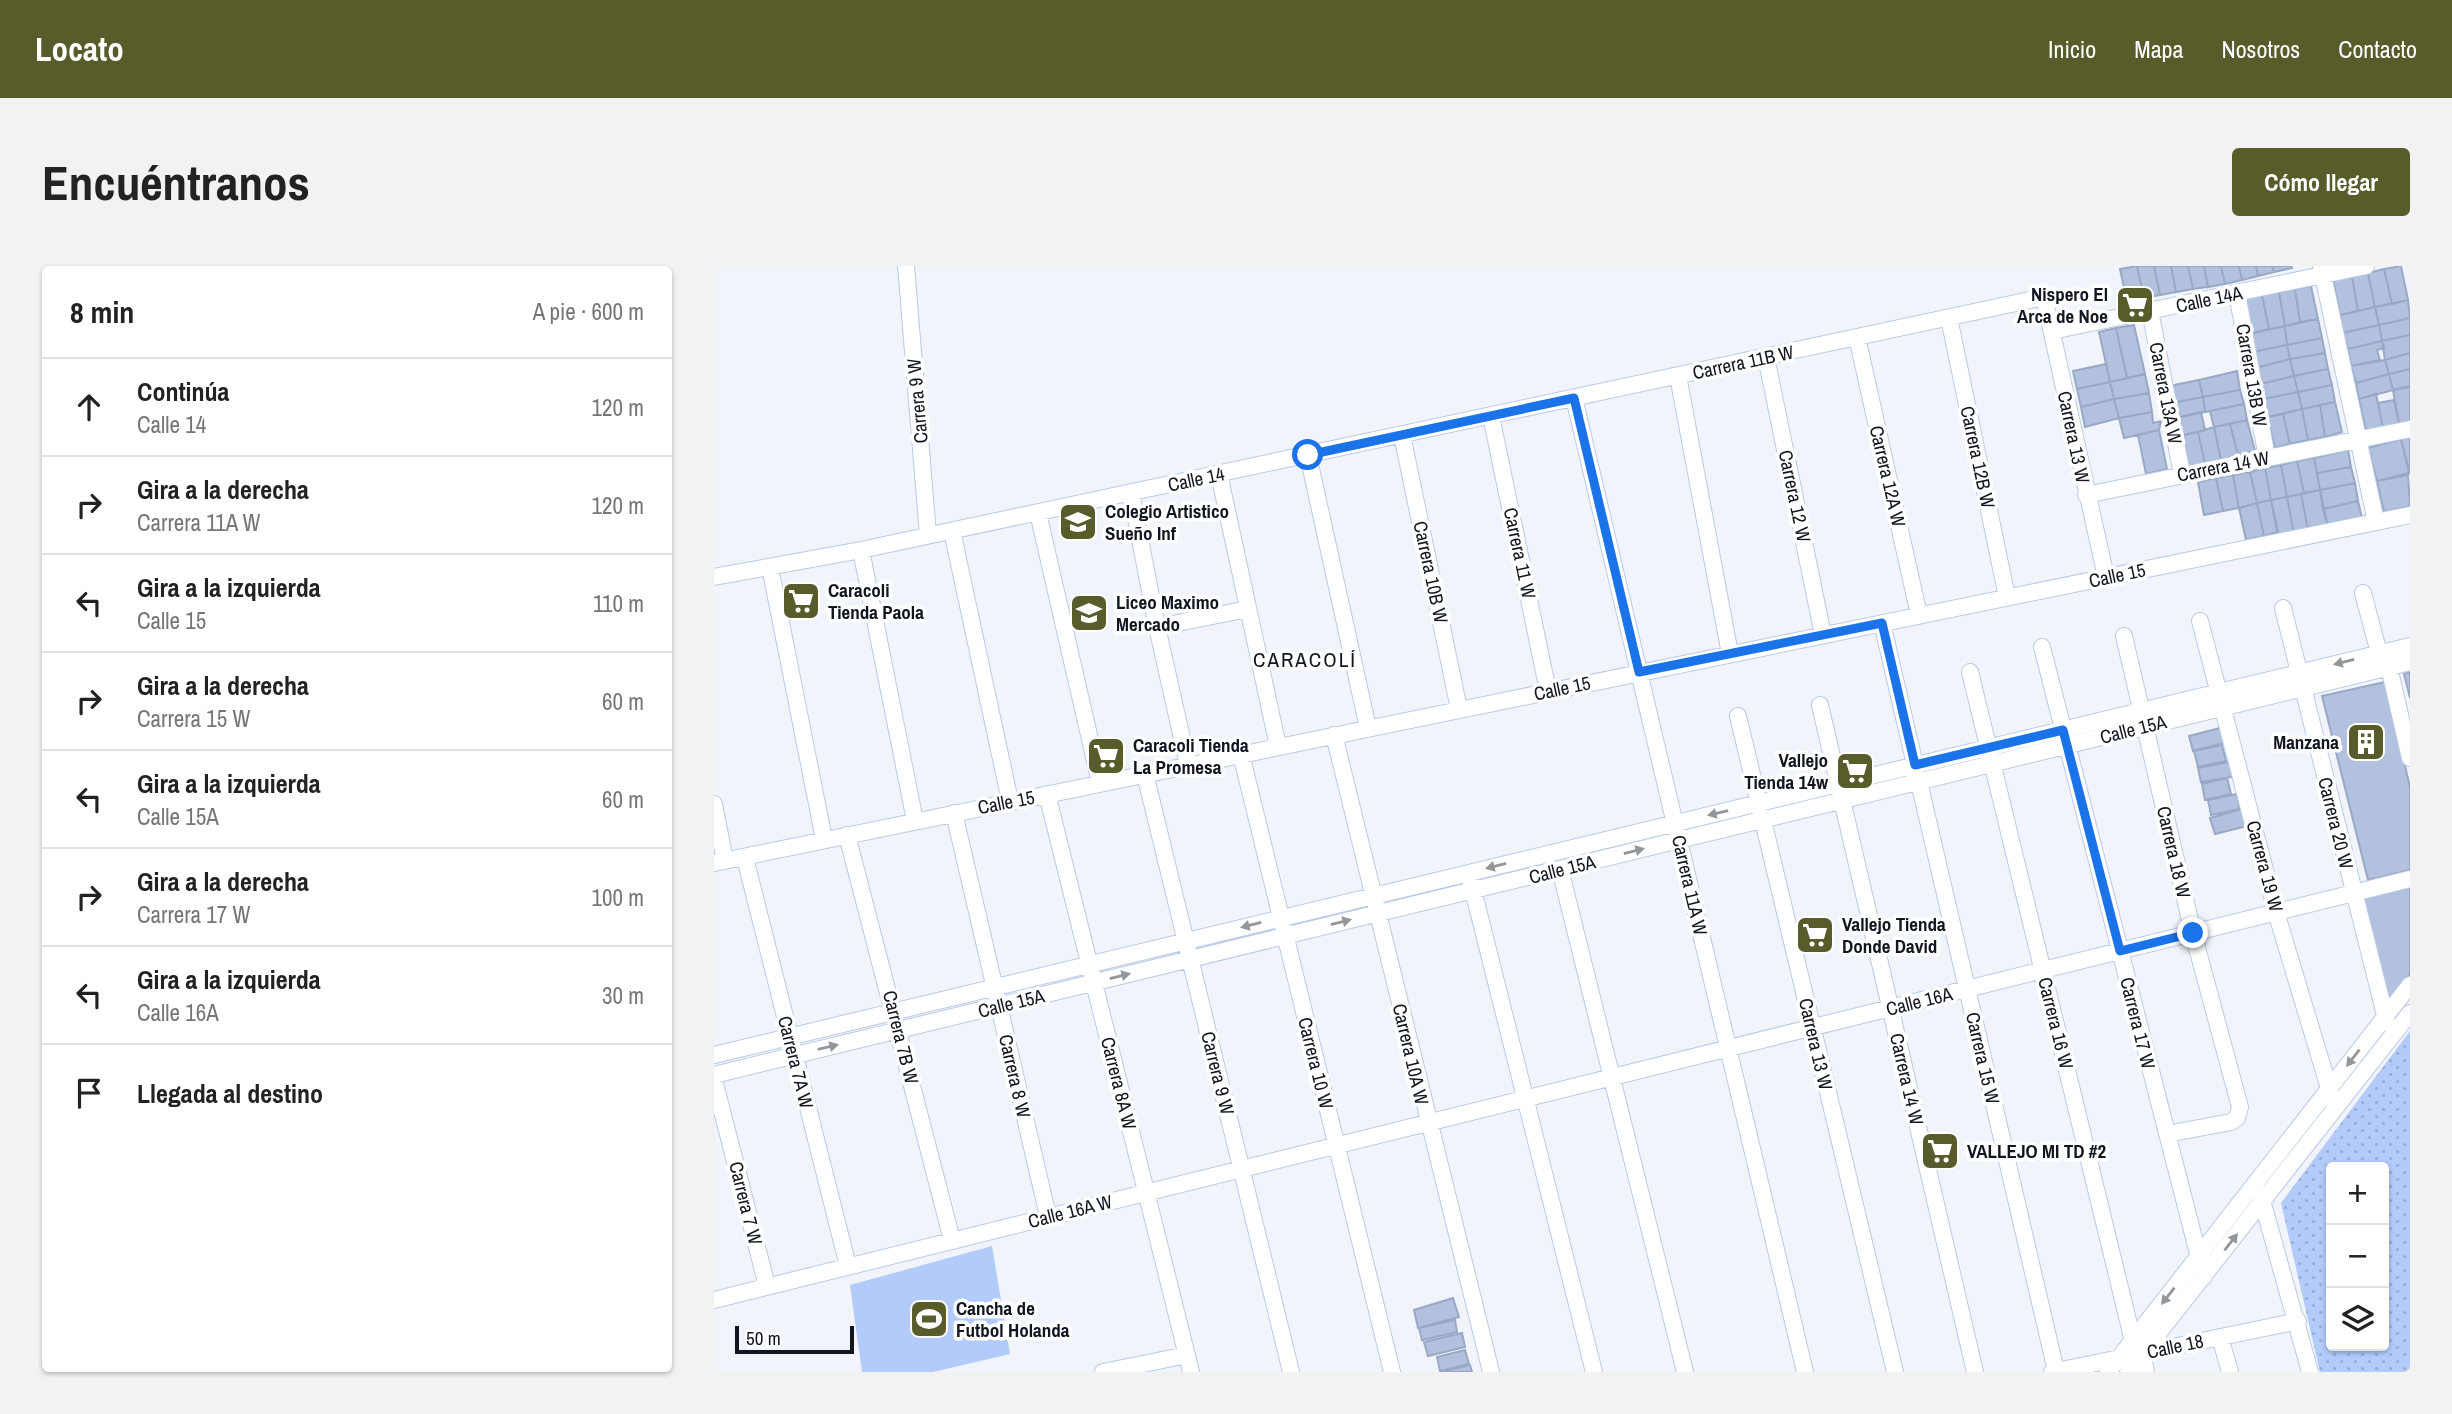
<!DOCTYPE html>
<html lang="es">
<meta charset="utf-8">
<style>
body{margin:0;font-family:"Archivo Narrow",sans-serif;background:#f2f2f2;color:#222}
.controls{position:absolute;right:21px;bottom:21px;display:grid;overflow:hidden;border-radius:7px;box-shadow:0 2px 5px #0004}
.controls button{width:63px;height:63px;display:grid;place-items:center;padding:0;border:0;border-bottom:2px solid #e0e0e0;background:#fff;color:#222;font:35px sans-serif}
.scale{position:absolute;left:21px;bottom:18px;width:119px;box-sizing:border-box;padding-left:7px;border:4px solid #10151f;border-top:0;font-size:19px;line-height:24px;white-space:nowrap;color:#10151f;-webkit-text-stroke:5px #fff;paint-order:stroke}
.stop{position:absolute;width:21px;height:21px;margin:-16px;border:5px solid #1a73e8;border-radius:50%;background:#fff}
.stop.end{background:#1a73e8;border-color:#fff;box-shadow:0 2px 7px #0008}
.list{margin:0;padding:0;list-style:none}
h2{display:flex;justify-content:space-between;align-items:center;height:91px;margin:0;padding:0 28px;font-size:30px}
h2 small{font-size:23px;font-weight:400;color:#767676}
.list li{display:grid;grid-template-columns:46px 1fr auto;gap:21px;align-items:center;box-sizing:border-box;height:98px;padding:0 28px;border-top:2px solid #e0e0e0}
.list b{display:block;font-size:26px;white-space:nowrap}
.list p{margin:0;font-size:23px;white-space:nowrap;color:#767676}
.list em{font-size:23px;font-style:normal;color:#767676}
.icon{flex:none;width:38px;height:38px;fill:none;stroke:currentColor;stroke-width:2;stroke-linecap:round;stroke-linejoin:round}
.map{position:relative;flex:none;width:1696px;height:1106px;overflow:hidden;border-radius:7px}
header{display:flex;align-items:center;gap:42px;box-sizing:border-box;height:98px;padding:0 35px;background:#585c2a;color:#fff}
header strong{font-size:33px}
nav{display:flex;gap:38px;margin-inline-start:auto;font-size:24px}
.intro{display:flex;align-items:center;justify-content:space-between;box-sizing:border-box;height:168px;padding:0 42px}
h1{margin:0;font-size:49px}
.button{padding:18px 32px;border-radius:7px;background:#585c2a;color:#fff;font-size:24px;font-weight:700}
main{display:flex;gap:42px;padding:0 42px}
aside{flex:1;background:#fff;border-radius:7px;box-shadow:0 2px 5px #0004}
.map>svg:first-child{display:block}
.grass{fill:#b2cbfa}
.park{fill:url(#park-dots);fill-rule:evenodd}
.building{fill:#b1c1de;stroke:#99a8c5;stroke-width:2}
.lines{fill:none;stroke-linecap:round;stroke-linejoin:round}
.minor-casing{stroke:#bacae7;stroke-width:18}
.minor{stroke:#fff;stroke-width:16}
.oneway{fill:#93969a}
.route{stroke:#1a73e8;stroke-width:9}
.labels{text-anchor:middle;dominant-baseline:central;stroke-width:7;stroke-linejoin:round;paint-order:stroke}
.poi-label{font-size:19px;font-weight:bold;fill:#10151f;stroke:#fff;text-anchor:start}
.street-label{font-size:19px;fill:#10151f;stroke:#fff}
.neighbourhood-label{font-size:21px;letter-spacing:2px;fill:#10151f;stroke:#fff}
</style>
<header>
<strong>Locato</strong>
<nav><a>Inicio</a><a>Mapa</a><a>Nosotros</a><a>Contacto</a></nav>
</header>
<div class="intro"><h1>Encuéntranos</h1><a class="button">Cómo llegar</a></div>
<main>
<aside>
<h2>8 min<small>A pie · 600 m</small></h2>
<ul class="list">
<li><svg class="icon" aria-label="ahead" viewBox="0 0 24 24"><path d="M12 20V5M6 11l6-6 6 6"/></svg><div><b>Continúa</b><p>Calle 14</p></div><em>120 m</em></li>
<li><svg class="icon" aria-label="right" viewBox="0 0 24 24"><path d="M7 20v-9h11M14 6l5 5-5 5"/></svg><div><b>Gira a la derecha</b><p>Carrera 11A W</p></div><em>120 m</em></li>
<li><svg class="icon" aria-label="left" viewBox="0 0 24 24"><path d="M17 20v-9H6M10 6l-5 5 5 5"/></svg><div><b>Gira a la izquierda</b><p>Calle 15</p></div><em>110 m</em></li>
<li><svg class="icon" aria-label="right" viewBox="0 0 24 24"><path d="M7 20v-9h11M14 6l5 5-5 5"/></svg><div><b>Gira a la derecha</b><p>Carrera 15 W</p></div><em>60 m</em></li>
<li><svg class="icon" aria-label="left" viewBox="0 0 24 24"><path d="M17 20v-9H6M10 6l-5 5 5 5"/></svg><div><b>Gira a la izquierda</b><p>Calle 15A</p></div><em>60 m</em></li>
<li><svg class="icon" aria-label="right" viewBox="0 0 24 24"><path d="M7 20v-9h11M14 6l5 5-5 5"/></svg><div><b>Gira a la derecha</b><p>Carrera 17 W</p></div><em>100 m</em></li>
<li><svg class="icon" aria-label="left" viewBox="0 0 24 24"><path d="M17 20v-9H6M10 6l-5 5 5 5"/></svg><div><b>Gira a la izquierda</b><p>Calle 16A</p></div><em>30 m</em></li>
<li><svg class="icon" aria-label="arrive" viewBox="0 0 24 24"><path d="M6 21V4h12l-3 4 3 4H6"/></svg><div><b>Llegada al destino</b></div></li>
</ul>
</aside>
<div class="map">
<svg width="1696" height="1106" viewBox="0 0 1696 1106">
<defs>
<pattern id="park-dots" width="8" height="8" patternUnits="userSpaceOnUse" patternTransform="scale(1.75)"><rect width="8" height="8" fill="#b2cbfa"/><path d="M2 2h.1M6 6h.1" fill="none" stroke="#98add6" stroke-width="1.8" stroke-linecap="round"/></pattern>
</defs>
<rect width="100%" height="100%" fill="#f1f4fa"/>
<path class="grass" d="M 278,980 L 296,1088 L 219,1106 L 148,1106 L 136,1019 Z"/>
<path class="park" d="M 1696,765 L 1696,1106 L 1606,1106 L 1567,937 ZM 1617,901 L 1670,901 L 1670,1080 L 1617,1080 Z"/>
<path class="building" d="M 1423,0 L 1430,32 L 1413,36 L 1406,3 Z
M 1423,0 L 1440,0 L 1446,29 L 1430,32 Z
M 1440,0 L 1457,0 L 1462,26 L 1446,29 Z
M 1457,0 L 1474,0 L 1479,23 L 1462,26 Z
M 1474,0 L 1490,0 L 1494,21 L 1479,23 Z
M 1490,0 L 1507,0 L 1511,18 L 1494,21 Z
M 1507,0 L 1525,0 L 1528,14 L 1511,18 Z
M 1525,0 L 1542,0 L 1544,10 L 1528,14 Z
M 1542,0 L 1558,0 L 1560,6 L 1544,10 Z
M 1558,0 L 1577,0 L 1578,2 L 1560,6 Z
M 1687,0 L 1694,34 L 1678,38 L 1670,3 Z
M 1670,3 L 1678,38 L 1661,41 L 1654,7 Z
M 1654,7 L 1661,41 L 1644,45 L 1638,11 Z
M 1638,11 L 1644,45 L 1626,49 L 1619,14 Z
M 1597,20 L 1604,53 L 1586,56 L 1581,23 Z
M 1581,23 L 1586,56 L 1571,60 L 1565,26 Z
M 1565,26 L 1571,60 L 1555,63 L 1548,29 Z
M 1548,29 L 1555,63 L 1535,68 L 1528,33 Z
M 1694,34 L 1696,52 L 1665,59 L 1661,41 Z
M 1661,41 L 1665,59 L 1629,67 L 1626,49 Z
M 1696,52 L 1696,69 L 1668,75 L 1665,59 Z
M 1604,53 L 1608,72 L 1573,79 L 1571,60 Z
M 1420,59 L 1431,108 L 1413,112 L 1402,62 Z
M 1665,59 L 1668,75 L 1634,83 L 1629,67 Z
M 1571,60 L 1573,79 L 1538,86 L 1535,68 Z
M 1402,62 L 1413,112 L 1396,116 L 1385,66 Z
M 1696,69 L 1696,87 L 1671,94 L 1668,75 Z
M 1608,72 L 1611,87 L 1576,93 L 1573,79 Z
M 1668,75 L 1670,82 L 1663,84 L 1666,94 L 1637,100 L 1634,83 Z
M 1573,79 L 1576,93 L 1542,102 L 1538,86 Z
M 1611,87 L 1614,103 L 1580,110 L 1576,93 Z
M 1696,87 L 1696,103 L 1675,108 L 1671,94 Z
M 1576,93 L 1580,110 L 1546,118 L 1542,102 Z
M 1671,94 L 1675,108 L 1642,117 L 1637,100 Z
M 1392,98 L 1396,116 L 1363,123 L 1359,105 Z
M 1614,103 L 1618,119 L 1584,126 L 1580,110 Z
M 1696,103 L 1696,120 L 1679,124 L 1675,108 Z
M 1523,105 L 1526,124 L 1489,131 L 1485,114 Z
M 1431,108 L 1435,127 L 1400,133 L 1396,116 Z
M 1675,108 L 1679,124 L 1645,133 L 1642,117 Z
M 1580,110 L 1584,126 L 1549,133 L 1546,118 Z
M 1485,114 L 1489,131 L 1458,137 L 1455,120 Z
M 1396,116 L 1400,133 L 1367,141 L 1363,123 Z
M 1618,119 L 1621,136 L 1588,143 L 1584,126 Z
M 1696,121 L 1696,156 L 1685,158 L 1679,124 Z
M 1526,124 L 1530,138 L 1491,146 L 1489,131 Z
M 1584,126 L 1588,143 L 1553,151 L 1549,133 Z
M 1435,127 L 1438,146 L 1405,152 L 1400,133 Z
M 1662,128 L 1669,162 L 1652,165 L 1645,133 Z
M 1489,131 L 1491,146 L 1462,152 L 1458,137 Z
M 1400,133 L 1405,152 L 1371,161 L 1367,141 Z
M 1680,134 L 1685,158 L 1669,162 L 1664,137 Z
M 1621,136 L 1628,166 L 1611,171 L 1606,139 Z
M 1530,138 L 1533,154 L 1500,161 L 1496,145 Z
M 1606,139 L 1611,171 L 1594,174 L 1588,143 Z
M 1588,143 L 1594,174 L 1576,178 L 1569,148 Z
M 1438,146 L 1439,157 L 1447,155 L 1445,164 L 1410,172 L 1405,152 Z
M 1487,146 L 1491,164 L 1465,170 L 1462,152 Z
M 1569,148 L 1576,178 L 1561,182 L 1553,151 Z
M 1533,154 L 1541,185 L 1524,189 L 1516,158 Z
M 1516,158 L 1524,189 L 1507,194 L 1500,161 Z
M 1500,161 L 1507,194 L 1491,198 L 1484,166 Z
M 1445,164 L 1453,203 L 1432,208 L 1424,169 Z
M 1484,166 L 1491,198 L 1471,202 L 1465,170 Z
M 1696,171 L 1696,208 L 1687,173 Z
M 1687,173 L 1695,207 L 1663,215 L 1654,182 Z
M 1634,184 L 1637,201 L 1603,207 L 1600,192 Z
M 1600,192 L 1606,224 L 1590,227 L 1583,195 Z
M 1583,195 L 1590,227 L 1573,231 L 1567,199 Z
M 1567,199 L 1573,231 L 1557,234 L 1551,202 Z
M 1637,201 L 1641,217 L 1606,224 L 1603,207 Z
M 1551,202 L 1557,234 L 1543,237 L 1536,206 Z
M 1536,206 L 1543,237 L 1525,242 L 1519,209 Z
M 1519,209 L 1525,242 L 1509,245 L 1502,212 Z
M 1694,209 L 1696,240 L 1670,246 L 1663,215 Z
M 1502,212 L 1509,245 L 1490,249 L 1484,216 Z
M 1641,217 L 1644,235 L 1609,243 L 1606,224 Z
M 1606,224 L 1614,261 L 1594,264 L 1587,228 Z
M 1587,228 L 1594,264 L 1580,268 L 1573,231 Z
M 1573,231 L 1580,268 L 1564,270 L 1557,234 Z
M 1557,234 L 1564,266 L 1550,270 L 1543,237 Z
M 1644,235 L 1648,252 L 1614,261 L 1609,243 Z
M 1543,237 L 1550,270 L 1532,274 L 1525,242 Z
M 1696,406 L 1696,432 L 1690,408 Z
M 1671,416 L 1696,521 L 1696,604 L 1654,614 L 1608,430 Z
M 1506,462 L 1510,477 L 1479,485 L 1475,470 Z
M 1508,479 L 1512,495 L 1484,501 L 1480,485 Z
M 1515,496 L 1518,511 L 1487,516 L 1484,502 Z
M 1513,512 L 1517,528 L 1491,534 L 1488,518 Z
M 1523,528 L 1526,543 L 1497,549 L 1494,534 Z
M 1528,543 L 1533,560 L 1501,568 L 1496,552 Z
M 1696,620 L 1696,708 L 1673,737 L 1647,630 Z
M 739,1032 L 745,1051 L 704,1062 L 700,1044 Z
M 741,1054 L 743,1066 L 708,1074 L 705,1062 Z
M 748,1067 L 751,1081 L 714,1090 L 710,1076 Z
M 751,1084 L 755,1098 L 726,1105 L 723,1091 Z
M 756,1099 L 758,1106 L 728,1106 Z"/>
<g class="lines">
<defs>
<path id="minor" d="M 192,0 L 214,269
M 1607,0 L 1662,256
M 1523,27 L 1553,192
M 1436,45 L 1468,208
M 1235,52 L 1293,331
M 1338,65 L 1652,0
M 1143,71 L 1205,349
M 1052,91 L 1109,369
M 964,110 L 1016,388
M 860,132 L 1091,1106
M 777,150 L 834,425
M 688,169 L 745,443
M 594,189 L 654,462
M 505,208 L 564,480
M 417,227 L 443,361 L 474,499
M 1372,229 L 1696,163
M 324,247 L 386,517
M 238,265 L 296,535
M 147,284 L 201,555
M 56,301 L 110,573
M 0,311 L 147,284 L 1330,31 L 1392,311
M 1649,327 L 1665,387 L 1675,401 L 1696,492
M 1569,342 L 1673,757
M 1486,355 L 1562,646 L 1621,842
M 1168,357 L 1342,1105
M 443,361 L 534,343
M 1410,370 L 1479,667 L 1526,841 L 1523,852 L 1517,856 L 1453,868
M 1328,381 L 1490,1011
M 1256,406 L 1419,1075 L 1428,1087 L 1432,1106
M 1106,439 L 1261,1106
M 1024,450 L 1181,1106
M 620,469 L 777,1106
M 527,488 L 678,1106
M 431,508 L 577,1106
M 333,528 L 477,1106
M 0,538 L 11,595
M 240,547 L 334,950
M 133,569 L 238,974
M 31,592 L 134,1000
M 0,597 L 1696,249
M 846,603 L 971,1106
M 757,616 L 880,1106
M 0,789 L 1696,380
M 0,809 L 1696,396
M 0,814 L 53,1020
M 1546,927 L 1596,1106
M 0,1034 L 1696,613
M 1506,1071 L 1516,1106
M 389,1106 L 473,1089
M 1338,1106 L 1584,1055
M 1394,1106 L 1696,719
M 1414,1106 L 1696,747"/>
</defs>
<use href="#minor" class="minor-casing"/>
<use href="#minor" class="minor"/>
</g>
<defs><path id="oneway-solid" d="M-6-.8H1V-3.2L6.5 0L1 3.2V.8H-6Z" transform="scale(1.75)"/></defs>
<g class="oneway">
<use href="#oneway-solid" transform="translate(1630 396) rotate(166)"/>
<use href="#oneway-solid" transform="translate(1004 547) rotate(167)"/>
<use href="#oneway-solid" transform="translate(920 585) rotate(-14)"/>
<use href="#oneway-solid" transform="translate(782 600) rotate(166)"/>
<use href="#oneway-solid" transform="translate(627 656) rotate(-14)"/>
<use href="#oneway-solid" transform="translate(537 659) rotate(166)"/>
<use href="#oneway-solid" transform="translate(406 710) rotate(-14)"/>
<use href="#oneway-solid" transform="translate(114 781) rotate(-13)"/>
<use href="#oneway-solid" transform="translate(1639 792) rotate(128)"/>
<use href="#oneway-solid" transform="translate(1517 976) rotate(-52)"/>
<use href="#oneway-solid" transform="translate(1454 1030) rotate(128)"/>
</g>
<g class="lines">
<path class="route" d="M 594,189 L 860,132 L 925,406 L 1168,357 L 1201,499 L 1349,464 L 1406,685 L 1479,667"/>
</g>
<defs>
<symbol id="supermarket-square" viewBox="-11 -11 22 22"><rect x="-9" y="-9" width="18" height="18" rx="4" fill="#585c2a" stroke="#fff"/><path d="M-6-5.5h2.5l.6 2H6L4.5 2H-2.5L-4.4-4H-6ZM-1.5 3.2a1.3 1.3 0 1 0 .1 0ZM3 3.2a1.3 1.3 0 1 0 .1 0Z" fill="#fff"/></symbol>
<symbol id="school-square" viewBox="-11 -11 22 22"><rect x="-9" y="-9" width="18" height="18" rx="4" fill="#585c2a" stroke="#fff"/><path d="M0-5L7-2L0 1L-7-2ZM-4 1L0 2.5L4 1V4Q0 6-4 4Z" fill="#fff"/></symbol>
<symbol id="building-square" viewBox="-11 -11 22 22"><rect x="-9" y="-9" width="18" height="18" rx="4" fill="#585c2a" stroke="#fff"/><path d="M-4-6H4V6H1V3H-1V6H-4ZM-2.5-4.3h1.7v1.8h-1.7ZM.8-4.3h1.7v1.8H.8ZM-2.5-1h1.7V.8h-1.7ZM.8-1h1.7V.8H.8Z" fill="#fff"/></symbol>
<symbol id="stadium-square" viewBox="-11 -11 22 22"><rect x="-9" y="-9" width="18" height="18" rx="4" fill="#585c2a" stroke="#fff"/><path d="M0-5a6.5 5 0 1 0 0 10a6.5 5 0 1 0 0-10ZM-3.5-1.8h7v3.6h-7Z" fill="#fff"/></symbol>
</defs>
<g fill-rule="evenodd">
<use href="#supermarket-square" x="1399" y="17" width="44" height="44"/>
<use href="#school-square" x="342" y="234" width="44" height="44"/>
<use href="#supermarket-square" x="65" y="313" width="44" height="44"/>
<use href="#school-square" x="353" y="325" width="44" height="44"/>
<use href="#building-square" x="1630" y="454" width="44" height="44"/>
<use href="#supermarket-square" x="370" y="468" width="44" height="44"/>
<use href="#supermarket-square" x="1119" y="483" width="44" height="44"/>
<use href="#supermarket-square" x="1079" y="647" width="44" height="44"/>
<use href="#supermarket-square" x="1204" y="863" width="44" height="44"/>
<use href="#stadium-square" x="193" y="1031" width="44" height="44"/>
</g>
<g class="labels">
<g class="poi-label">
<text x="1394" y="28" text-anchor="end">Nispero El<tspan x="1394" dy="22">Arca de Noe</tspan></text>
<text x="391" y="245">Colegio Artistico<tspan x="391" dy="22">Sueño Inf</tspan></text>
<text x="114" y="324">Caracoli<tspan x="114" dy="22">Tienda Paola</tspan></text>
<text x="402" y="336">Liceo Maximo<tspan x="402" dy="22">Mercado</tspan></text>
<text x="1625" y="476" text-anchor="end">Manzana</text>
<text x="419" y="479">Caracoli Tienda<tspan x="419" dy="22">La Promesa</tspan></text>
<text x="1114" y="494" text-anchor="end">Vallejo<tspan x="1114" dy="22">Tienda 14w</tspan></text>
<text x="1128" y="658">Vallejo Tienda<tspan x="1128" dy="22">Donde David</tspan></text>
<text x="1253" y="885">VALLEJO MI TD #2</text>
<text x="242" y="1042">Cancha de<tspan x="242" dy="22">Futbol Holanda</tspan></text>
</g>
<g class="street-label">
<text transform="translate(1495 33) rotate(-12)">Calle 14A</text>
<text transform="translate(1029 96) rotate(-12)">Carrera 11B W</text>
<text transform="translate(1538 109) rotate(80)">Carrera 13B W</text>
<text transform="translate(1452 127) rotate(79)">Carrera 13A W</text>
<text transform="translate(203 135) rotate(-95)">Carrera 9 W</text>
<text transform="translate(1360 171) rotate(78)">Carrera 13 W</text>
<text transform="translate(1264 191) rotate(78)">Carrera 12B W</text>
<text transform="translate(1509 200) rotate(-11)">Carrera 14 W</text>
<text transform="translate(1174 210) rotate(77)">Carrera 12A W</text>
<text transform="translate(482 213) rotate(-12)">Calle 14</text>
<text transform="translate(1081 230) rotate(78)">Carrera 12 W</text>
<text transform="translate(806 287) rotate(78)">Carrera 11 W</text>
<text transform="translate(717 306) rotate(78)">Carrera 10B W</text>
<text transform="translate(1403 309) rotate(-12)">Calle 15</text>
<text transform="translate(848 422) rotate(-12)">Calle 15</text>
<text transform="translate(1419 463) rotate(-14)">Calle 15A</text>
<text transform="translate(292 536) rotate(-11)">Calle 15</text>
<text transform="translate(1622 557) rotate(76)">Carrera 20 W</text>
<text transform="translate(1460 586) rotate(77)">Carrera 18 W</text>
<text transform="translate(1551 600) rotate(75)">Carrera 19 W</text>
<text transform="translate(848 603) rotate(-14)">Calle 15A</text>
<text transform="translate(976 619) rotate(77)">Carrera 11A W</text>
<text transform="translate(1205 735) rotate(-14)">Calle 16A</text>
<text transform="translate(297 737) rotate(-14)">Calle 15A</text>
<text transform="translate(1342 757) rotate(76)">Carrera 16 W</text>
<text transform="translate(1424 757) rotate(76)">Carrera 17 W</text>
<text transform="translate(187 771) rotate(76)">Carrera 7B W</text>
<text transform="translate(1102 778) rotate(77)">Carrera 13 W</text>
<text transform="translate(697 788) rotate(77)">Carrera 10A W</text>
<text transform="translate(1269 792) rotate(77)">Carrera 15 W</text>
<text transform="translate(82 796) rotate(76)">Carrera 7A W</text>
<text transform="translate(602 797) rotate(76)">Carrera 10 W</text>
<text transform="translate(504 807) rotate(76)">Carrera 9 W</text>
<text transform="translate(301 810) rotate(77)">Carrera 8 W</text>
<text transform="translate(1193 813) rotate(77)">Carrera 14 W</text>
<text transform="translate(405 817) rotate(76)">Carrera 8A W</text>
<text transform="translate(32 937) rotate(76)">Carrera 7 W</text>
<text transform="translate(356 945) rotate(-14)">Calle 16A W</text>
<text transform="translate(1461 1080) rotate(-12)">Calle 18</text>
</g>
<g class="neighbourhood-label">
<text x="591" y="393">CARACOLÍ</text>
</g>
</g>
</svg>
<div class="controls">
<button>+</button>
<button>−</button>
<button><svg class="icon" aria-label="layers" viewBox="0 0 24 24"><path d="M12 4l9 5-9 5-9-5zM3 14l9 5 9-5"/></svg></button>
</div>
<div class="scale">50 m</div>
<div class="stop" style="left:594px;top:189px"></div>
<div class="stop end" style="left:1479px;top:667px"></div>
</div>
</main>
